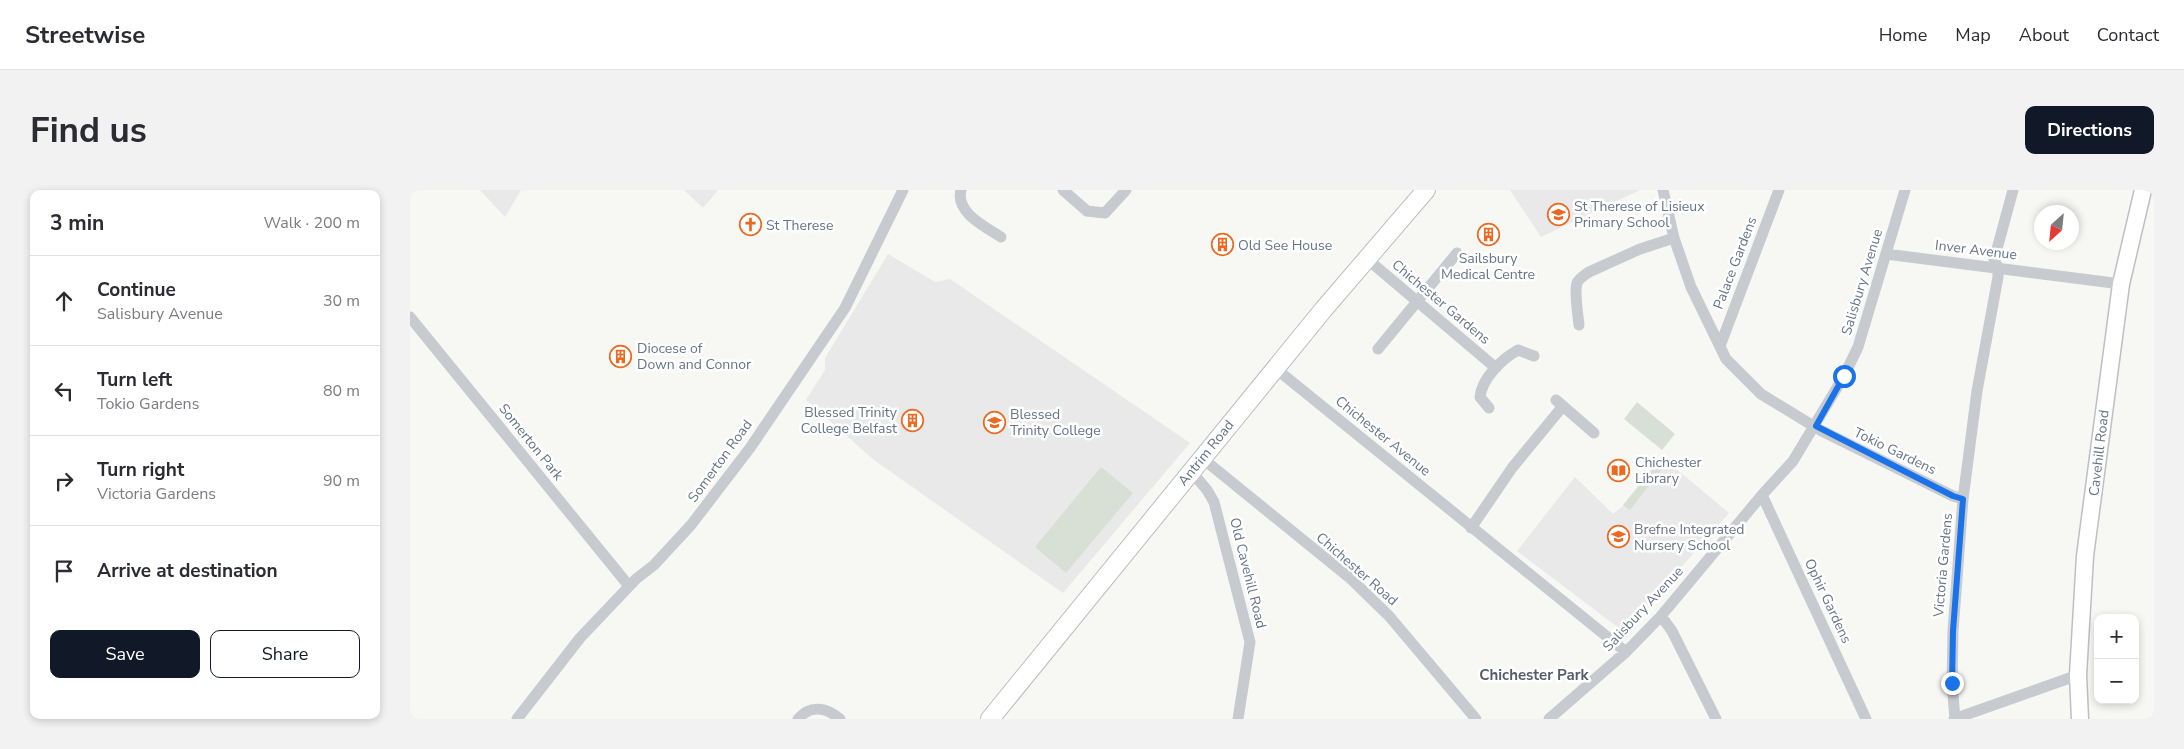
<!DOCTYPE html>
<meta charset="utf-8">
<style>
body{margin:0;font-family:"Nunito Sans",sans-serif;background:#f2f2f3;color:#2b2b33}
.controls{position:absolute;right:15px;bottom:15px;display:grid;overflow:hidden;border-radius:10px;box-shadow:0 2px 8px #0003}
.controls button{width:45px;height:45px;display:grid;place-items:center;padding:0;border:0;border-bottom:1px solid #e1e1e2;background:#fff;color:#2b2b33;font:25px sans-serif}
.compass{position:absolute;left:1624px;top:15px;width:45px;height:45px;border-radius:50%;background:#fff;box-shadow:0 2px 8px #0003;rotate:207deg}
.stop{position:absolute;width:15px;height:15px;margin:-11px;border:4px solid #1a73e8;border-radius:50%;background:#fff}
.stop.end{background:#1a73e8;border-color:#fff;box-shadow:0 1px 5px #0008}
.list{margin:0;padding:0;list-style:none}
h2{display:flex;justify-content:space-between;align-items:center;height:65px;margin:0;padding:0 20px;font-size:21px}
h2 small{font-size:16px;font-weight:400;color:#7c7c81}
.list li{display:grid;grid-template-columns:32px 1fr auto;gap:15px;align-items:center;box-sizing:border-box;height:90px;padding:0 20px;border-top:1px solid #e1e1e2}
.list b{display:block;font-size:19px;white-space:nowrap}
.list p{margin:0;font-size:16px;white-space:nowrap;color:#7c7c81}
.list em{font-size:16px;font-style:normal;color:#7c7c81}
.actions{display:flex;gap:10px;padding:15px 20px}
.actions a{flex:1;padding:11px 0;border:1px solid #111827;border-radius:10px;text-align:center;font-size:18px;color:#111827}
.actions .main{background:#111827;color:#fff}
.icon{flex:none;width:28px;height:28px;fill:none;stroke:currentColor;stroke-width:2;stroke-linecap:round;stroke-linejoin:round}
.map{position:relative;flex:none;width:1744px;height:529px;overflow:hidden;border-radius:10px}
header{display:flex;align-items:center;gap:30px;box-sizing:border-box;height:70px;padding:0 25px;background:#fff;border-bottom:1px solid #e1e1e2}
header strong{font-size:24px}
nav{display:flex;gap:28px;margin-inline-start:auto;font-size:18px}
.intro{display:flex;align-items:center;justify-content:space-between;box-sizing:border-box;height:120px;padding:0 30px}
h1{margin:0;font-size:35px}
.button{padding:12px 22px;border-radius:10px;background:#111827;color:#fff;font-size:18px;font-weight:700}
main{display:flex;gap:30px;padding:0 30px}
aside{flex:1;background:#fff;border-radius:10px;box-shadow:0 2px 8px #0003}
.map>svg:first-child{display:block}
.built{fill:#e8e9e8}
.green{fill:#d8e0d5}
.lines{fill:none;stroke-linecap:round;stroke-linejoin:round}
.secondary-casing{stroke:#bcbfc4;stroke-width:19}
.primary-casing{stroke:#babdc2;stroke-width:20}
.street{stroke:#c7cace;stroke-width:11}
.secondary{stroke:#fff;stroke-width:16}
.primary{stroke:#fff;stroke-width:18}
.route{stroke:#1a73e8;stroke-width:6}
.labels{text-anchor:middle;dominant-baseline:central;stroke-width:5;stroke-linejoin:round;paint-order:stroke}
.poi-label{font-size:14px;fill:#657487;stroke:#fff;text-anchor:start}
.street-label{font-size:14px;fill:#657487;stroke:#fff}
.neighbourhood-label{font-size:15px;font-weight:bold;fill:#545e6b;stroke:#fff}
</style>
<header>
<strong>Streetwise</strong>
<nav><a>Home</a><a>Map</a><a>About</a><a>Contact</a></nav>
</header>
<div class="intro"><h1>Find us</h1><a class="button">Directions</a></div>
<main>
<aside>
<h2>3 min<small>Walk · 200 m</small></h2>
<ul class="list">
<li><svg class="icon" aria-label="ahead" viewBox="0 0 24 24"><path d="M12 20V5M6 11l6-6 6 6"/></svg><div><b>Continue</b><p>Salisbury Avenue</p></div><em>30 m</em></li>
<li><svg class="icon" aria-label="left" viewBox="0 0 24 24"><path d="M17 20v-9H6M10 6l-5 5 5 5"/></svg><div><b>Turn left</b><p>Tokio Gardens</p></div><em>80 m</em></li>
<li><svg class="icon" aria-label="right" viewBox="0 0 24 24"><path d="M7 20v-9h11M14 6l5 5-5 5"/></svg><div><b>Turn right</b><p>Victoria Gardens</p></div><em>90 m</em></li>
<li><svg class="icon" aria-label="arrive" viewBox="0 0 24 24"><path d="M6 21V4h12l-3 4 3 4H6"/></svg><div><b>Arrive at destination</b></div></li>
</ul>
<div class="actions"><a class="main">Save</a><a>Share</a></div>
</aside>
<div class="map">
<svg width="1744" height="529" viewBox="0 0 1744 529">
<rect width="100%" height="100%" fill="#f7f8f4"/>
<path class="built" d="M 70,0 L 111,0 L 95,27 Z
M 274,0 L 308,0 L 293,18 Z
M 1100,0 L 1230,0 L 1131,47 Z
M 478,64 L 525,92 L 540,89 L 780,253 L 653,403 L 464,270 L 396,210 L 415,180 L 415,168 Z
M 1252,267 L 1319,323 L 1214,442 L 1107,361 L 1165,287 L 1203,324 L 1214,315 Z"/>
<path class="green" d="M 1227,212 L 1265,244 L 1252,260 L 1214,229 Z
M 1252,267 L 1258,271 L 1220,320 L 1213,315 Z
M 691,277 L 723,303 L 656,383 L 625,357 Z"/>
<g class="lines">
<defs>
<path id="secondary" d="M 1670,529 L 1668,485 L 1675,366 L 1711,94 L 1733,0"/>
<path id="primary" d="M 580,529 L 913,120 L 1016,0"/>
</defs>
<use href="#secondary" class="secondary-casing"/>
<use href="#primary" class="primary-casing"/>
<path class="street" d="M 551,0 C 545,23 576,37 591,47
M 653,0 L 677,21 L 695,23 L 716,0
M 1253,0 L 1264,48 L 1281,97 L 1316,169 L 1351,204 L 1410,240 L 1543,306 L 1553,309
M 1476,64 L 1711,94
M 956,68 L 1086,178
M 0,127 L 219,396
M 1169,135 C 1168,125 1164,102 1167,93 C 1169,88 1175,85 1179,82 L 1230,59 L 1264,48
M 1310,156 L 1369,0
M 968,159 L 1047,63
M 865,178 L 1216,462
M 1146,210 L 1184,243
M 1079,218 L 1070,207 C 1072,188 1092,169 1108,160 L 1124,166
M 792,268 L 941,389 L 979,426 L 1066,529
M 781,281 L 797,300 L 804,312 L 840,452 L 828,529
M 1352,305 L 1456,529
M 1061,338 L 1102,278 L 1153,216
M 1251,426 L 1262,441 L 1306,529
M 107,529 L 170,448 L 226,389 L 244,375 L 281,335 L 340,258 L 435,118 L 493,0
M 388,529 C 401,514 417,518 430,529
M 1139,529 L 1216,462 L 1251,426 L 1352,305 L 1383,271 L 1434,186 L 1448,157 L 1495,0
M 1544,529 L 1668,485
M 1545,529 L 1542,493 L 1543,441 L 1553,309 L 1567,201 L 1588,87 L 1588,77 L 1584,70 L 1603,0"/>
<use href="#secondary" class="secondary"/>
<use href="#primary" class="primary"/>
</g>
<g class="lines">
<path class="route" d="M 1434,186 L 1406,236 L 1543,306 L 1553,309 L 1543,441 L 1542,493"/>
</g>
<defs>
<symbol id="school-ring" viewBox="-11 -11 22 22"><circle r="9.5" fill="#fff" stroke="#ea6a22" stroke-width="1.5"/><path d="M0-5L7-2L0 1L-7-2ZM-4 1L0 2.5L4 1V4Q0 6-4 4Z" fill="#ea6a22"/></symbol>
<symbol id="church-ring" viewBox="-11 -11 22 22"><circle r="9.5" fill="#fff" stroke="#ea6a22" stroke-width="1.5"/><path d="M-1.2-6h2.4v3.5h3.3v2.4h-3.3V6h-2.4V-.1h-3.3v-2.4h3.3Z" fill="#ea6a22"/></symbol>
<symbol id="building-ring" viewBox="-11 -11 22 22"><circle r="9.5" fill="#fff" stroke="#ea6a22" stroke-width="1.5"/><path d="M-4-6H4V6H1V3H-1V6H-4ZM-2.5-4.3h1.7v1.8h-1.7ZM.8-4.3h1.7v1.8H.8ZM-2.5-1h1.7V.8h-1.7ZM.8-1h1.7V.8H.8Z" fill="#ea6a22"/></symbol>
<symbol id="library-ring" viewBox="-11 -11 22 22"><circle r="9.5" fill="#fff" stroke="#ea6a22" stroke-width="1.5"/><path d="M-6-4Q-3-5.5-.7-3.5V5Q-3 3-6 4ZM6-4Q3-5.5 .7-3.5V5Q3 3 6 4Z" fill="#ea6a22"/></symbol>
</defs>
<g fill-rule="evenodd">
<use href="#school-ring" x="1136" y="12" width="25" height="25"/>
<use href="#church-ring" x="328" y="22" width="25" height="25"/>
<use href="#building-ring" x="1066" y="32" width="25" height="25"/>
<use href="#building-ring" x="800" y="42" width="25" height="25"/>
<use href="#building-ring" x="198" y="154" width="25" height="25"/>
<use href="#building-ring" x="490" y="218" width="25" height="25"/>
<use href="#school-ring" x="572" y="220" width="25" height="25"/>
<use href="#library-ring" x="1196" y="268" width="25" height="25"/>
<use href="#school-ring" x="1196" y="334" width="25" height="25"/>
</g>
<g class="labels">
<g class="poi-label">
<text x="1164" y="16">St Therese of Lisieux<tspan x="1164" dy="16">Primary School</tspan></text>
<text x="356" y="35">St Therese</text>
<text x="828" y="55">Old See House</text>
<text x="1078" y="68" text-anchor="middle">Sailsbury<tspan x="1078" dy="16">Medical Centre</tspan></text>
<text x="227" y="158">Diocese of<tspan x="227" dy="16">Down and Connor</tspan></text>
<text x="487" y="222" text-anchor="end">Blessed Trinity<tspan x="487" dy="16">College Belfast</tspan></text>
<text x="600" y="224">Blessed<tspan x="600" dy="16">Trinity College</tspan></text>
<text x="1225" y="272">Chichester<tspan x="1225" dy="16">Library</tspan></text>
<text x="1224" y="339">Brefne Integrated<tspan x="1224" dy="16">Nursery School</tspan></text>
</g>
<g class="street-label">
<text transform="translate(1566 60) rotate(7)">Inver Avenue</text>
<text transform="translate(1325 73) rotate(-69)">Palace Gardens</text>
<text transform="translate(1452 92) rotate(-73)">Salisbury Avenue</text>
<text transform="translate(1031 112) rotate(40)">Chichester Gardens</text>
<text transform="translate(973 246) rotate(39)">Chichester Avenue</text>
<text transform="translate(121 252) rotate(51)">Somerton Park</text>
<text transform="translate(1485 261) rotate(26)">Tokio Gardens</text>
<text transform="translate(796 263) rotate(-51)">Antrim Road</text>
<text transform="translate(1689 263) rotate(-83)">Cavehill Road</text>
<text transform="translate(310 271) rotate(-54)">Somerton Road</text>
<text transform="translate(1533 375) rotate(-85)">Victoria Gardens</text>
<text transform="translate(947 379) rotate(41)">Chichester Road</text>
<text transform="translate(838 383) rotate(76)">Old Cavehill Road</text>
<text transform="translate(1418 411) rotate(65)">Ophir Gardens</text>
<text transform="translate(1233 419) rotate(-47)">Salisbury Avenue</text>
</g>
<g class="neighbourhood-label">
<text x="1124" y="485">Chichester Park</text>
</g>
</g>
</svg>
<div class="controls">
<button>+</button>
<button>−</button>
</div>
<svg class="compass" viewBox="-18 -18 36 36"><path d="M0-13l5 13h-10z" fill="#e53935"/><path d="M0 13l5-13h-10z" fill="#7c7c81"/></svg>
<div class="stop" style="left:1434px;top:186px"></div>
<div class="stop end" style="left:1542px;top:493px"></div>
</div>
</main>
